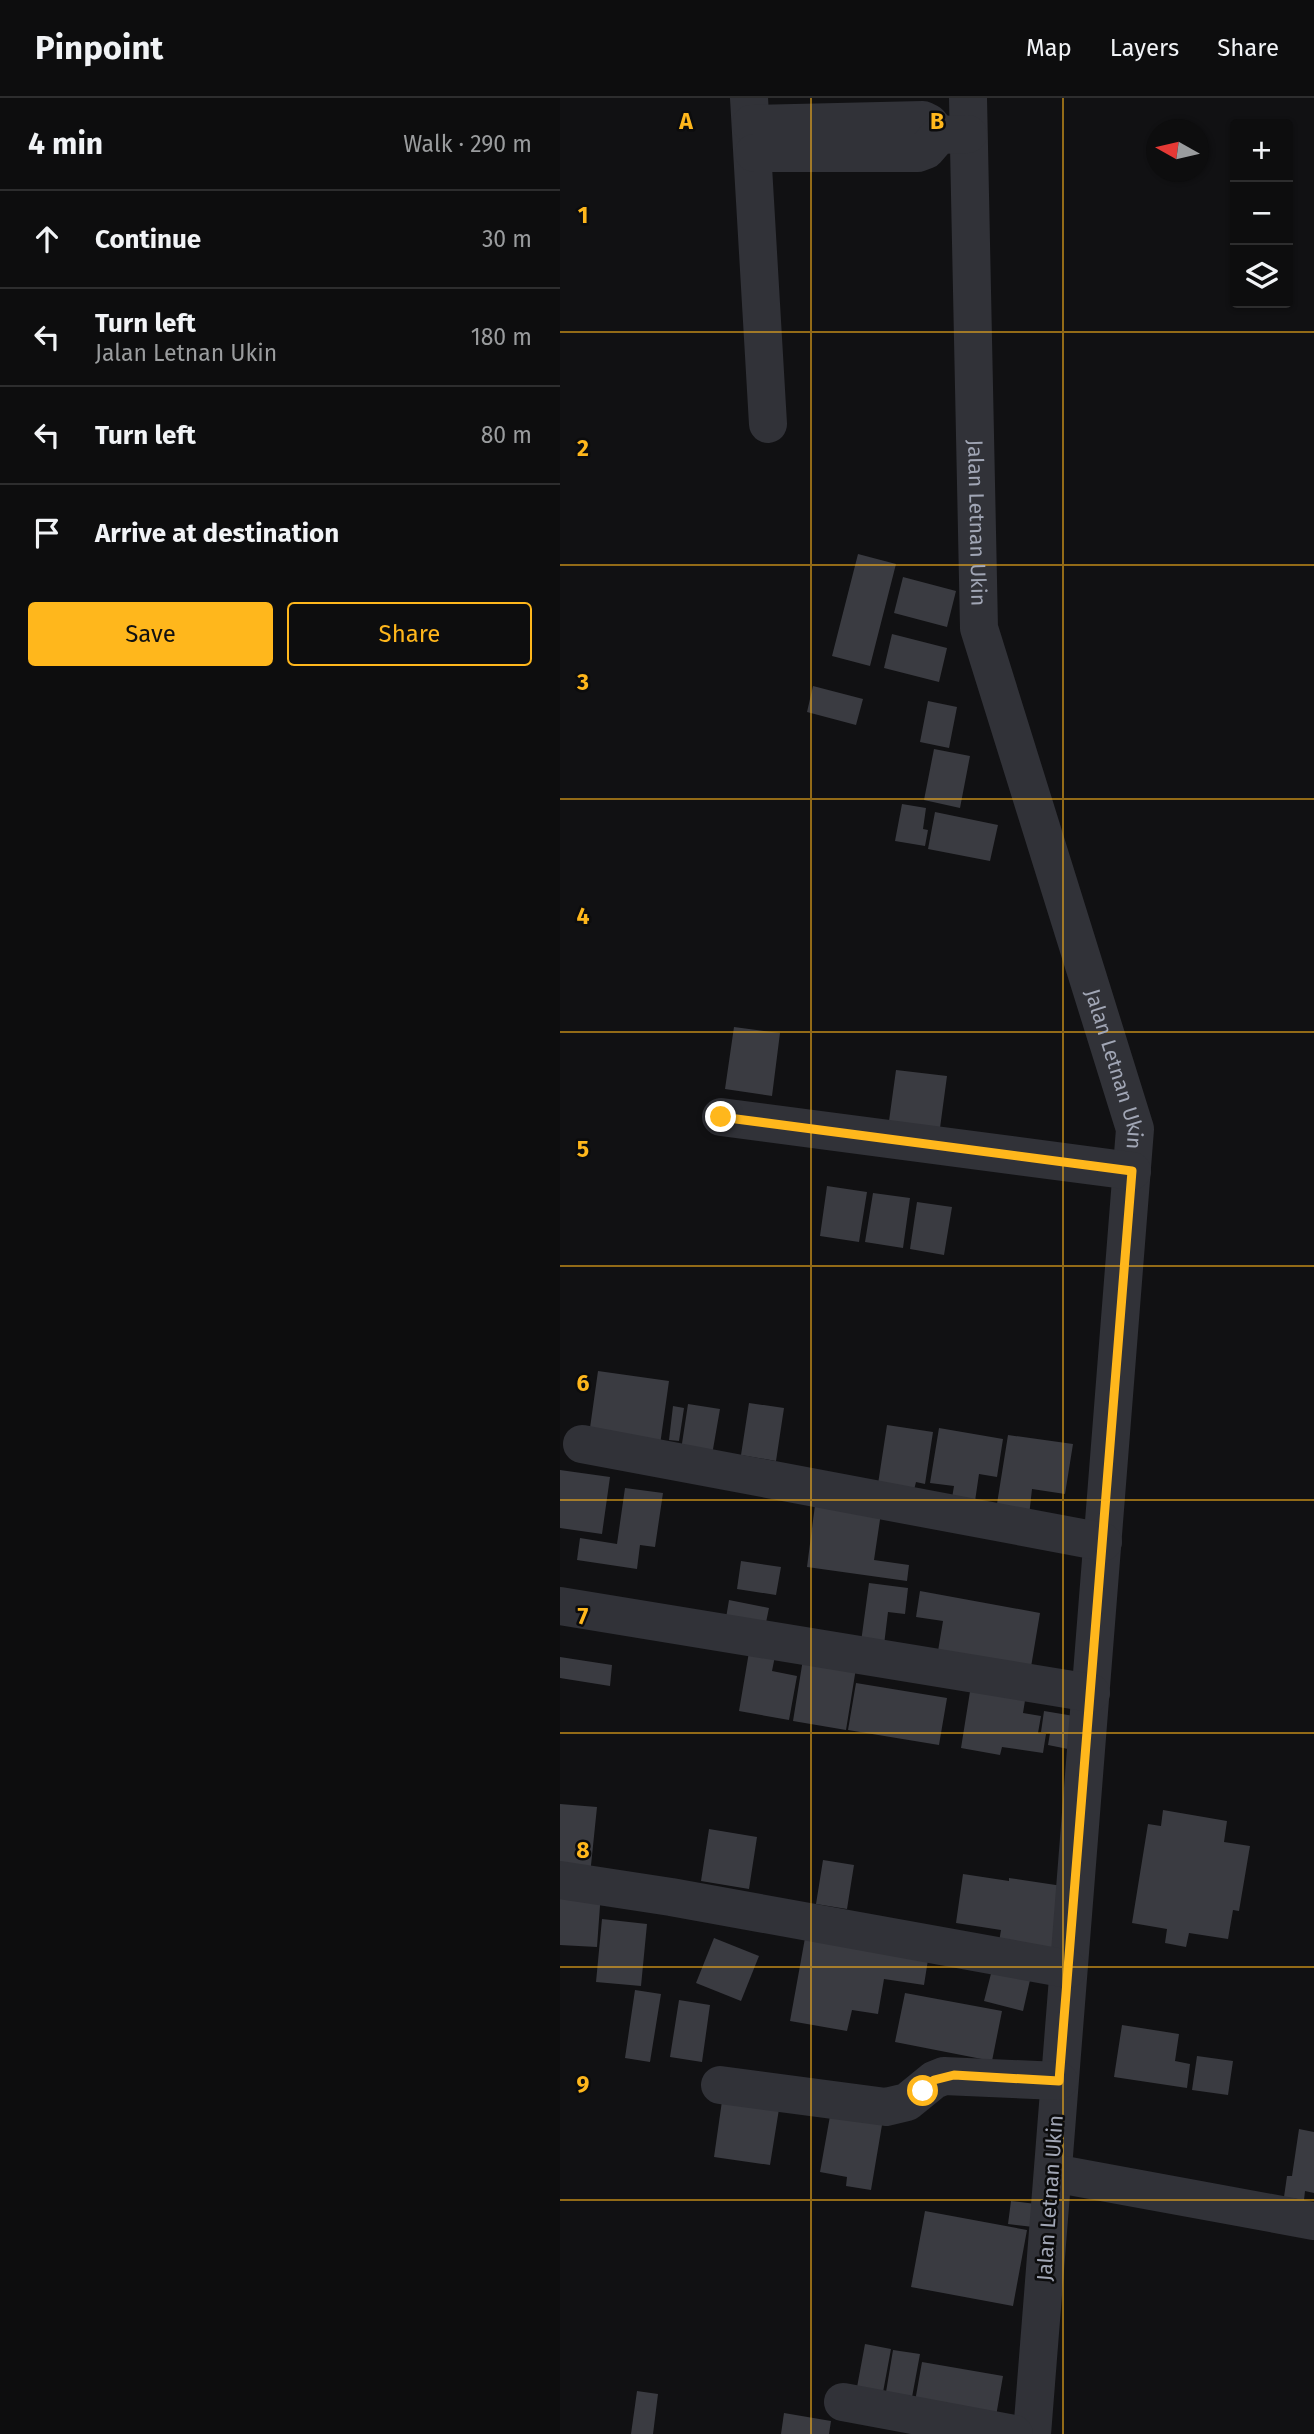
<!DOCTYPE html>
<meta charset="utf-8">
<style>
body{margin:0;font-family:"Fira Sans",sans-serif;background:#1b1b1c;color:#f1f3f6}
.controls{position:absolute;right:21px;top:21px;display:grid;overflow:hidden;border-radius:7px;box-shadow:0 2px 5px #0004}
.controls button{width:63px;height:63px;display:grid;place-items:center;padding:0;border:0;border-bottom:2px solid #2d2d2e;background:#0d0d0e;color:#f1f3f6;font:35px sans-serif}
.compass{position:absolute;left:586px;top:21px;width:63px;height:63px;border-radius:50%;background:#0d0d0e;box-shadow:0 2px 5px #0004;rotate:278deg}
.stop{position:absolute;width:21px;height:21px;margin:-16px;border:5px solid #ffb71c;border-radius:50%;background:#fff}
.stop.end{background:#ffb71c;border-color:#fff;box-shadow:0 2px 7px #0008}
.list{margin:0;padding:0;list-style:none}
h2{display:flex;justify-content:space-between;align-items:center;height:91px;margin:0;padding:0 28px;font-size:30px}
h2 small{font-size:23px;font-weight:400;color:#9a9c9e}
.list li{display:grid;grid-template-columns:46px 1fr auto;gap:21px;align-items:center;box-sizing:border-box;height:98px;padding:0 28px;border-top:2px solid #2d2d2e}
.list b{display:block;font-size:26px;white-space:nowrap}
.list p{margin:0;font-size:23px;white-space:nowrap;color:#9a9c9e}
.list em{font-size:23px;font-style:normal;color:#9a9c9e}
.actions{display:flex;gap:14px;padding:21px 28px}
.actions a{flex:1;padding:16px 0;border:2px solid #ffb71c;border-radius:7px;text-align:center;font-size:24px;color:#ffb71c}
.actions .main{background:#ffb71c;color:#111}
.icon{flex:none;width:38px;height:38px;fill:none;stroke:currentColor;stroke-width:2;stroke-linecap:round;stroke-linejoin:round}
.map{position:relative;flex:none;width:754px;height:2336px;overflow:hidden}
header{display:flex;align-items:center;gap:42px;box-sizing:border-box;height:98px;padding:0 35px;background:#0d0d0e;border-bottom:2px solid #2d2d2e}
header strong{font-size:33px}
nav{display:flex;gap:38px;margin-inline-start:auto;font-size:24px}
main{display:flex}
aside{flex:1;background:#0d0d0e}
.map>svg:first-child{display:block}
.building{fill:#3a3b41}
.lines{fill:none;stroke-linecap:round;stroke-linejoin:round}
.minor{stroke:#313238;stroke-width:38}
.route{stroke:#ffb71c;stroke-width:9}
.grid{fill:none;stroke:#ffb71c;stroke-width:2;stroke-opacity:0.55}
.labels{text-anchor:middle;dominant-baseline:central;stroke-width:5;stroke-linejoin:round;paint-order:stroke}
.street-label{font-size:21px;fill:#a1a6b5;stroke:#0c0c0d}
.grid-label{font-size:23px;text-anchor:middle;font-weight:bold;fill:#ffb71c;stroke:#0c0c0d;stroke-width:5;stroke-linejoin:round;paint-order:stroke}
</style>
<header>
<strong>Pinpoint</strong>
<nav><a>Map</a><a>Layers</a><a>Share</a></nav>
</header>
<main>
<aside>
<h2>4 min<small>Walk · 290 m</small></h2>
<ul class="list">
<li><svg class="icon" aria-label="ahead" viewBox="0 0 24 24"><path d="M12 20V5M6 11l6-6 6 6"/></svg><div><b>Continue</b></div><em>30 m</em></li>
<li><svg class="icon" aria-label="left" viewBox="0 0 24 24"><path d="M17 20v-9H6M10 6l-5 5 5 5"/></svg><div><b>Turn left</b><p>Jalan Letnan Ukin</p></div><em>180 m</em></li>
<li><svg class="icon" aria-label="left" viewBox="0 0 24 24"><path d="M17 20v-9H6M10 6l-5 5 5 5"/></svg><div><b>Turn left</b></div><em>80 m</em></li>
<li><svg class="icon" aria-label="arrive" viewBox="0 0 24 24"><path d="M6 21V4h12l-3 4 3 4H6"/></svg><div><b>Arrive at destination</b></div></li>
</ul>
<div class="actions"><a class="main">Save</a><a>Share</a></div>
</aside>
<div class="map">
<svg width="754" height="2336" viewBox="0 0 754 2336">
<rect width="100%" height="100%" fill="#111113"/>
<path class="building" d="M 298,456 L 336,466 L 310,568 L 272,558 Z
M 343,479 L 396,493 L 387,529 L 334,515 Z
M 332,536 L 387,550 L 379,584 L 324,570 Z
M 253,588 L 303,601 L 296,627 L 247,614 Z
M 368,603 L 397,609 L 389,650 L 360,644 Z
M 374,651 L 410,658 L 400,710 L 364,702 Z
M 342,706 L 366,710 L 363,731 L 368,732 L 365,748 L 335,743 Z
M 375,714 L 438,727 L 430,763 L 368,751 Z
M 174,929 L 220,935 L 212,998 L 165,991 Z
M 336,972 L 387,978 L 380,1030 L 329,1023 Z
M 267,1088 L 307,1094 L 299,1144 L 260,1138 Z
M 313,1095 L 350,1100 L 343,1150 L 305,1144 Z
M 357,1104 L 392,1109 L 384,1157 L 350,1151 Z
M 38,1273 L 109,1283 L 100,1347 L 29,1337 Z
M 189,1305 L 224,1310 L 216,1363 L 181,1357 Z
M 128,1306 L 160,1311 L 152,1357 L 121,1352 Z
M 113,1308 L 124,1310 L 119,1343 L 109,1342 Z
M 327,1327 L 373,1334 L 365,1386 L 356,1384 L 354,1392 L 318,1386 Z
M 379,1330 L 443,1341 L 437,1379 L 419,1376 L 414,1410 L 391,1406 L 394,1388 L 370,1385 Z
M 448,1337 L 513,1346 L 505,1396 L 472,1391 L 469,1418 L 436,1412 Z
M 0,1372 L 50,1379 L 42,1436 L 0,1430 Z
M 65,1390 L 103,1395 L 95,1449 L 80,1447 L 77,1471 L 17,1462 L 20,1440 L 57,1446 Z
M 255,1407 L 321,1415 L 314,1462 L 349,1467 L 347,1483 L 247,1469 Z
M 181,1463 L 221,1469 L 216,1497 L 177,1491 Z
M 309,1485 L 348,1490 L 345,1516 L 328,1514 L 324,1547 L 301,1544 Z
M 360,1493 L 480,1515 L 469,1581 L 376,1565 L 383,1523 L 356,1519 Z
M 169,1502 L 209,1510 L 204,1534 L 165,1526 Z
M 190,1548 L 216,1553 L 212,1573 L 237,1578 L 229,1622 L 179,1613 Z
M 244,1555 L 297,1564 L 286,1632 L 233,1623 Z
M 0,1559 L 52,1567 L 50,1588 L 0,1580 Z
M 412,1581 L 467,1590 L 463,1615 L 481,1618 L 478,1635 L 486,1636 L 483,1655 L 442,1649 L 440,1657 L 401,1650 Z
M 296,1585 L 387,1600 L 379,1647 L 288,1632 Z
M 484,1613 L 514,1618 L 508,1651 L 488,1647 L 490,1635 L 481,1634 Z
M 0,1706 L 37,1709 L 30,1777 L 0,1767 Z
M 603,1712 L 667,1723 L 664,1744 L 690,1748 L 679,1813 L 673,1812 L 668,1841 L 629,1835 L 626,1849 L 605,1845 L 607,1831 L 572,1825 L 588,1726 L 601,1728 Z
M 149,1731 L 197,1739 L 189,1791 L 141,1783 Z
M 263,1762 L 294,1767 L 287,1811 L 256,1806 Z
M 403,1776 L 449,1783 L 449,1780 L 509,1789 L 497,1865 L 437,1856 L 441,1832 L 396,1825 Z
M 0,1791 L 41,1794 L 37,1849 L 0,1847 Z
M 42,1821 L 87,1826 L 81,1888 L 36,1884 Z
M 154,1840 L 199,1858 L 181,1903 L 136,1885 Z
M 245,1840 L 370,1849 L 364,1887 L 324,1881 L 318,1916 L 292,1912 L 287,1933 L 230,1923 Z
M 435,1860 L 473,1869 L 463,1913 L 424,1903 Z
M 75,1892 L 101,1896 L 90,1964 L 65,1960 Z
M 345,1895 L 442,1913 L 432,1963 L 335,1944 Z
M 119,1902 L 150,1907 L 142,1964 L 110,1959 Z
M 562,1927 L 619,1936 L 615,1963 L 630,1966 L 627,1990 L 554,1979 Z
M 637,1958 L 673,1963 L 668,1997 L 632,1992 Z
M 162,2003 L 219,2011 L 210,2067 L 154,2059 Z
M 270,2018 L 322,2027 L 311,2092 L 286,2088 L 287,2079 L 260,2074 Z
M 739,2031 L 754,2034 L 754,2095 L 745,2093 L 744,2102 L 724,2099 L 727,2078 L 732,2078 Z
M 451,2103 L 484,2107 L 482,2130 L 448,2126 Z
M 365,2113 L 467,2132 L 453,2208 L 351,2189 Z
M 305,2246 L 331,2251 L 321,2305 L 295,2300 Z
M 333,2252 L 360,2256 L 350,2310 L 324,2306 Z
M 362,2264 L 443,2278 L 435,2324 L 354,2309 Z
M 77,2293 L 98,2296 L 93,2336 L 71,2336 Z
M 224,2315 L 271,2323 L 269,2336 L 221,2336 Z"/>
<g class="lines">
<g class="minor">
<path d="M 189,0 L 208,326"/>
<path id="s1" d="M 408,0 L 419,530 L 575,1031 L 472,2336"/>
<path d="M 191,26 L 363,22 L 369,25 L 379,37"/>
<path d="M 194,55 L 358,55 L 366,52 L 379,37 L 408,36"/>
<path d="M 161,1019 L 572,1073"/>
<path d="M 22,1346 L 543,1444"/>
<path d="M 0,1508 L 531,1595"/>
<path d="M 0,1782 L 111,1799 L 508,1871"/>
<path d="M 160,1987 L 326,2009 L 347,2004 L 374,1982 L 384,1978 L 499,1983"/>
<path d="M 493,2075 L 754,2123"/>
<path d="M 283,2304 L 454,2336"/>
</g>
</g>
<g class="lines">
<path class="route" d="M 161,1019 L 572,1073 L 499,1983 L 394,1977 L 374,1982 L 363,1993"/>
</g>
<path class="grid" d="M 251,0 L 251,2336M 503,0 L 503,2336M 0,234 L 754,234M 0,467 L 754,467M 0,701 L 754,701M 0,934 L 754,934M 0,1168 L 754,1168M 0,1402 L 754,1402M 0,1635 L 754,1635M 0,1869 L 754,1869M 0,2102 L 754,2102"/>
<g class="labels">
<g class="street-label">
<text stroke="none"><textPath href="#s1" startOffset="425">Jalan Letnan Ukin</textPath></text>
<text stroke="none"><textPath href="#s1" startOffset="992">Jalan Letnan Ukin</textPath></text>
<text transform="translate(490 2100) rotate(-86)">Jalan Letnan Ukin</text>
</g>
</g>
<g class="grid-label">
<text x="126" y="31">A</text>
<text x="377" y="31">B</text>
<text x="23" y="125">1</text>
<text x="23" y="358">2</text>
<text x="23" y="592">3</text>
<text x="23" y="826">4</text>
<text x="23" y="1059">5</text>
<text x="23" y="1293">6</text>
<text x="23" y="1526">7</text>
<text x="23" y="1760">8</text>
<text x="23" y="1994">9</text>
</g>
</svg>
<div class="controls">
<button>+</button>
<button>−</button>
<button><svg class="icon" aria-label="layers" viewBox="0 0 24 24"><path d="M12 4l9 5-9 5-9-5zM3 14l9 5 9-5"/></svg></button>
</div>
<svg class="compass" viewBox="-18 -18 36 36"><path d="M0-13l5 13h-10z" fill="#e53935"/><path d="M0 13l5-13h-10z" fill="#9a9c9e"/></svg>
<div class="stop" style="left:363px;top:1993px"></div>
<div class="stop end" style="left:161px;top:1019px"></div>
</div>
</main>
